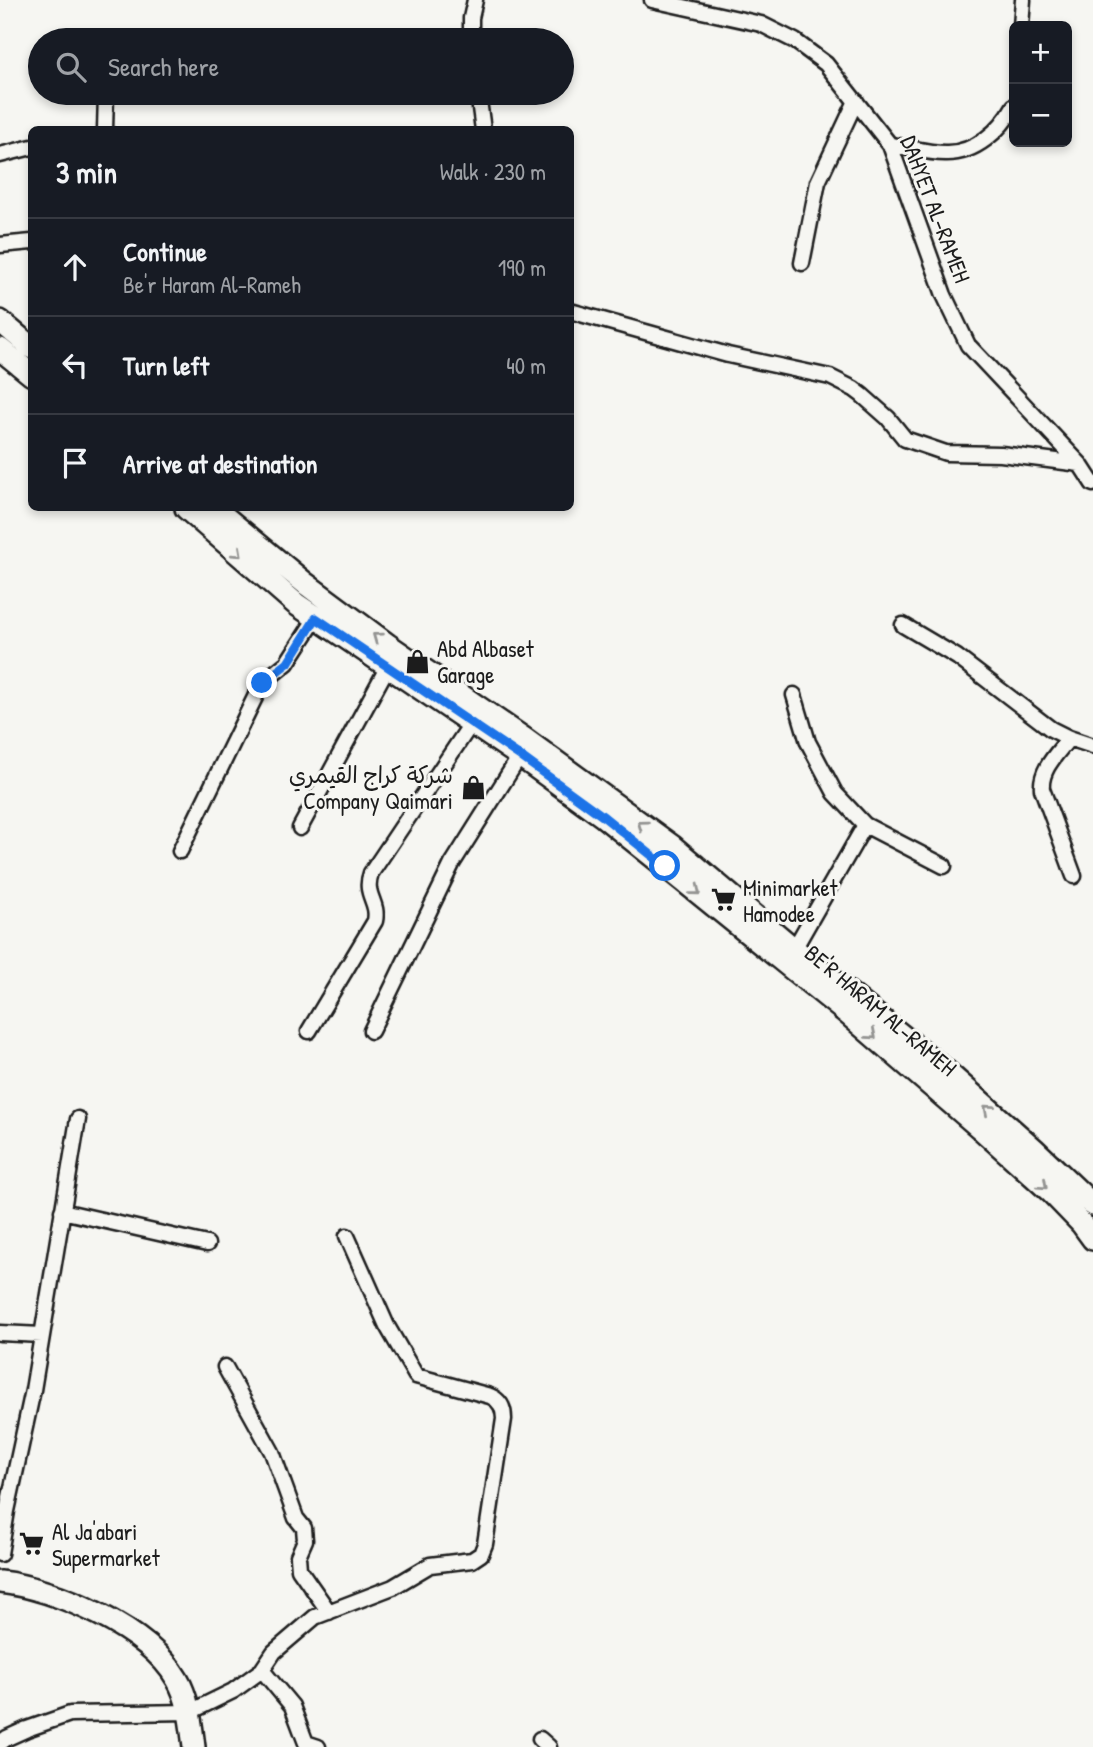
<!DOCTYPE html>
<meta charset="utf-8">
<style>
body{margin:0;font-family:"Patrick Hand","Playpen Sans Arabic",sans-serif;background:#20242c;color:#f1f3f6}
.controls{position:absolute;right:21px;top:21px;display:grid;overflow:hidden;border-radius:10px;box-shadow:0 4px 10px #0003}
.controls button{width:63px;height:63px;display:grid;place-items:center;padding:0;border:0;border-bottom:2px solid #363941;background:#171b24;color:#f1f3f6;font:35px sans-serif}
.stop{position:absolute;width:21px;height:21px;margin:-16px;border:5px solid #1a73e8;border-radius:50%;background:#fff}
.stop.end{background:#1a73e8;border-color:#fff;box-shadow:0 2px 7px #0008}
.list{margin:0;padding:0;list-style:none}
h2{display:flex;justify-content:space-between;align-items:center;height:91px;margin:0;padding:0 28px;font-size:30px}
h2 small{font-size:23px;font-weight:400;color:#9ea1a6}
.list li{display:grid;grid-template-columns:46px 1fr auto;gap:21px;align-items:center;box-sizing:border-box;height:98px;padding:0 28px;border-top:2px solid #363941}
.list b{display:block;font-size:26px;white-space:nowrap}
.list p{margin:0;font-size:23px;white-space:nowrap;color:#9ea1a6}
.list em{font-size:23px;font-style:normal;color:#9ea1a6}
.icon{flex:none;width:38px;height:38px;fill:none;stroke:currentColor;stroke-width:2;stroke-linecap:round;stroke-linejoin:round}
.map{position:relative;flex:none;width:1093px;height:1747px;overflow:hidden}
.search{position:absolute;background:#171b24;box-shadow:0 4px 10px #0003;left:28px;top:28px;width:546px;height:77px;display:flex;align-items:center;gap:18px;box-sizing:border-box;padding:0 24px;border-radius:38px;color:#9ea1a6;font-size:26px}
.panel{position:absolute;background:#171b24;box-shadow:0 4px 10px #0003;left:28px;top:126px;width:546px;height:385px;border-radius:10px}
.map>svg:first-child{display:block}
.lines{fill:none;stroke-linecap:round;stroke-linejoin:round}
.street-casing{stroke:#1c1c1c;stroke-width:19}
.secondary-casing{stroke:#1c1c1c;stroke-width:26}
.street{stroke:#f6f6f2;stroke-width:14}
.secondary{stroke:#f6f6f2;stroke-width:21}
.oneway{stroke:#949492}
.route{stroke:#1a73e8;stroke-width:9}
.labels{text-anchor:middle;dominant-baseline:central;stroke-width:6;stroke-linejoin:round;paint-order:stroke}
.street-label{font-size:23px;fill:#1c1c1c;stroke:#f6f6f2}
.poi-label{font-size:23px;fill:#1c1c1c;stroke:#f6f6f2;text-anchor:start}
</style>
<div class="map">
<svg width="1093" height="1747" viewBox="0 0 1093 1747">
<rect width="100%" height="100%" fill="#f6f6f2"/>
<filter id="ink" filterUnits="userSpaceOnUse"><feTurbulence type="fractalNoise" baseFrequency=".0143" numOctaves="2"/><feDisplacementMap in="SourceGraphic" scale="14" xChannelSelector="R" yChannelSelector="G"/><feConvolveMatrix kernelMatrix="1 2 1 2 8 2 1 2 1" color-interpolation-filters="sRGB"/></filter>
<g filter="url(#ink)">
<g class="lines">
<defs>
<path id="street" d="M 652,0 L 761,24 L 795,41 L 826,64 L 890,145 L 944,295 L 968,345 L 1080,464 L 1093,484
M 1021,26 L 1023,0
M 471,40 L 471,18 L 475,0
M 478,93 L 483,130
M 105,130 L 106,93
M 890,145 C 908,147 927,153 945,153 C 975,154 1001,130 1014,106
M 0,155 L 32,147
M 0,245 L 32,242
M 802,263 L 818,182 L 856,101
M 570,311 L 728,355 L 830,377 L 854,389 L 862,395 L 888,418 L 905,439 L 946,453 L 1001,454 L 1080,464
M 903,625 L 957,657 L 1051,729 L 1069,738 L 1093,746
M 794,695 L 808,742 L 835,793 L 865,825 L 944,866
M 1069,738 C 1058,753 1040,769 1042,789 L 1074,876
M 300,828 L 387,668
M 180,851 L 262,683 L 287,663 L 316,618
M 794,949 L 865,825
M 309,1031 L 375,921 C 379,901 363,895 371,873 L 471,724
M 371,1031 L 452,864 L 520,756
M 62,1211 L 207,1244
M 0,1333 L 42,1335
M 225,1367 L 272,1452 L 296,1518 L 304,1528 L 305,1540 L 298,1556 L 299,1569 L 329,1612
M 0,1554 L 7,1511 L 33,1390 L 78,1119
M 262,1670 L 292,1706 L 306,1743 L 318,1747
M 540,1739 L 549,1747
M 0,1743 L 7,1738 L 27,1729 L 70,1714 L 190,1712 L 233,1691 L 262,1670 L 274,1652 L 315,1617 L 393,1587 L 430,1565 L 472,1560 L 481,1554 L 485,1544 L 504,1419 C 504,1408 500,1400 490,1396 L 416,1376 L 387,1326 L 347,1236"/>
<path id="secondary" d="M 0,321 L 32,348
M 0,349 L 32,375
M 186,508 L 296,604 L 520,756 L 604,817 L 685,882 L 848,1014 L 980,1128 L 1051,1192 L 1082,1224 L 1093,1239
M 214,508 L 306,584 L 388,645 L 526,740 L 672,846 L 794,949 L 946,1071 L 1034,1149 L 1093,1205
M 0,1582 C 56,1588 148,1629 177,1679 C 189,1699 191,1724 194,1747"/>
</defs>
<use href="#street" class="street-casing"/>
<use href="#secondary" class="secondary-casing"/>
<use href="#street" class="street"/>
<use href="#secondary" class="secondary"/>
</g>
<defs><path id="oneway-chevron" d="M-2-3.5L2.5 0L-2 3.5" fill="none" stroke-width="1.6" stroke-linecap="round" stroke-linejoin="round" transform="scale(1.75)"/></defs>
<g class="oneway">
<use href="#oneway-chevron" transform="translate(238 553) rotate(42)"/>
<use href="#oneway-chevron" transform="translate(377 637) rotate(-144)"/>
<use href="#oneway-chevron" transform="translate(642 825) rotate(-144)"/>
<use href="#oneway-chevron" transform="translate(696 891) rotate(39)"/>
<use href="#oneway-chevron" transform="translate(872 1035) rotate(41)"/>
<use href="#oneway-chevron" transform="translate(988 1109) rotate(-139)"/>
<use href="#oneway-chevron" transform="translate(1043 1185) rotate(42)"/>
</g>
</g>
<g class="lines" filter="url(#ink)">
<path class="route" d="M 262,683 L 288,663 L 316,618 L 520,756 L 604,817 L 665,866"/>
</g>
<defs>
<symbol id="shop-bare" viewBox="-9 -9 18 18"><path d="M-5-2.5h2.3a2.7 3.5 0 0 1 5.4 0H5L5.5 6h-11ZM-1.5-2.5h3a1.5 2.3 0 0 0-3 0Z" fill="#1c1c1c" stroke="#f6f6f2" stroke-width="2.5" paint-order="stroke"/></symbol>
<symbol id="supermarket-bare" viewBox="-9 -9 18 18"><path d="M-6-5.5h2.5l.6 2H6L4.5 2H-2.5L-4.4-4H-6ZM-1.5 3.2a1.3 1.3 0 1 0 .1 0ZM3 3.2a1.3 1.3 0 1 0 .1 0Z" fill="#1c1c1c" stroke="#f6f6f2" stroke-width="2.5" paint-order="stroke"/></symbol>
</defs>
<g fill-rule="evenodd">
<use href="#shop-bare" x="400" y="644" width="35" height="35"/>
<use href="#shop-bare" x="456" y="770" width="35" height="35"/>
<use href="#supermarket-bare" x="706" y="882" width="35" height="35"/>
<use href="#supermarket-bare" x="14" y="1526" width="35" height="35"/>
</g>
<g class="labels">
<g class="street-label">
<text transform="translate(936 209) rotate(69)">DAHYET AL-RAMEH</text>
<text transform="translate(881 1010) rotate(40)">BE'R HARAM AL-RAMEH</text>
</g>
<g class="poi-label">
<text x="437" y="648">Abd Albaset<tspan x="437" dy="26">Garage</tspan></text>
<text x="453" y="774" text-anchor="end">شركة كراج القيمري<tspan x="453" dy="26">Company Qaimari</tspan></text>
<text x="743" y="887">Minimarket<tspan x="743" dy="26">Hamodee</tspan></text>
<text x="52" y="1531">Al Ja'abari<tspan x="52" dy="26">Supermarket</tspan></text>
</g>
</g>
</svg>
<div class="controls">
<button>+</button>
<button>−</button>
</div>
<div class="stop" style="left:665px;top:866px"></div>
<div class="stop end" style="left:262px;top:683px"></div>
<div class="search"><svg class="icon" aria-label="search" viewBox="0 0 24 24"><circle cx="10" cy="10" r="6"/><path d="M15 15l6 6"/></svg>Search here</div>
<section class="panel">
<h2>3 min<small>Walk · 230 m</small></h2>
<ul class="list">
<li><svg class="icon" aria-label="ahead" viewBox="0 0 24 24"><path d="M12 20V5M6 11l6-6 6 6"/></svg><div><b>Continue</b><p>Be'r Haram Al-Rameh</p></div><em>190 m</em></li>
<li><svg class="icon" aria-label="left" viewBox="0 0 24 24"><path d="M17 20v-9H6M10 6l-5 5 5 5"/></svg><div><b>Turn left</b></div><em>40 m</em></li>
<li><svg class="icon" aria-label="arrive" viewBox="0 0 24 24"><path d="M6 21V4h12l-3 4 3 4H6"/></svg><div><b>Arrive at destination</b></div></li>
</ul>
</section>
</div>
